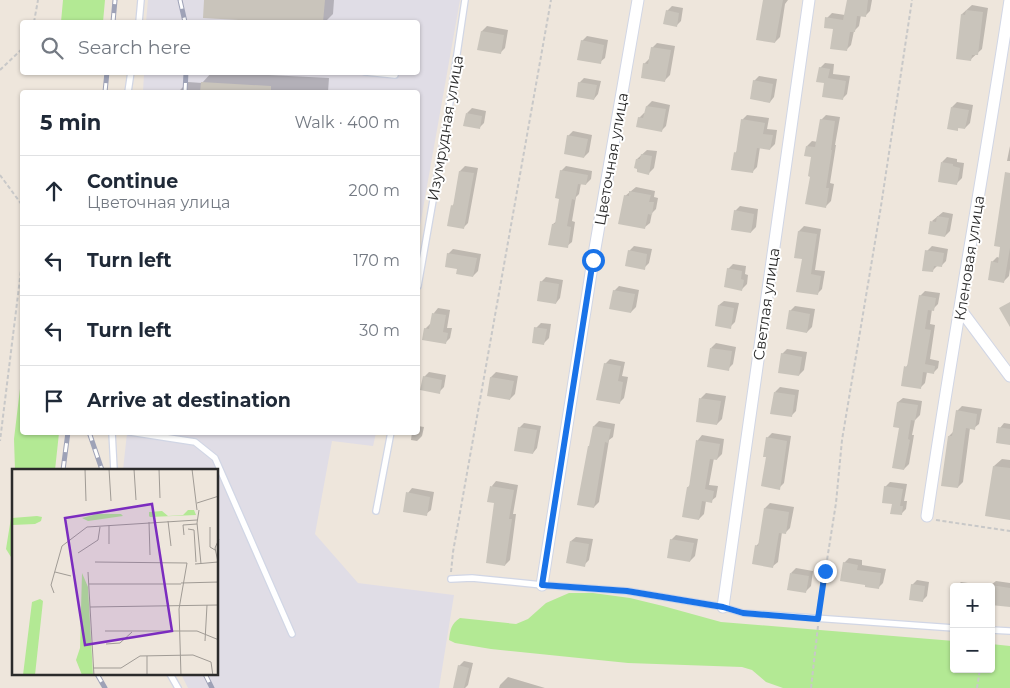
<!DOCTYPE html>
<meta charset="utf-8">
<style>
body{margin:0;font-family:Montserrat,sans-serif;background:#f6f6f7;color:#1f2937}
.controls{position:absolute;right:15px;bottom:15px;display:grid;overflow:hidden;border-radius:5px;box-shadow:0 1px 4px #0004}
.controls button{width:45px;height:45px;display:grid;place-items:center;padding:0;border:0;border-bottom:1px solid #e0e1e3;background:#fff;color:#1f2937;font:25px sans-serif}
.stop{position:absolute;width:15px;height:15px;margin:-11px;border:4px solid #1a73e8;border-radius:50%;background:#fff}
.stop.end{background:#1a73e8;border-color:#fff;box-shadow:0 1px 5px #0008}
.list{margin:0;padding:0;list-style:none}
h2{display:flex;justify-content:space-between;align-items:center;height:65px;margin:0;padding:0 20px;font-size:21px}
h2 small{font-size:16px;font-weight:400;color:#747a83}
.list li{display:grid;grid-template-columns:32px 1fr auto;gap:15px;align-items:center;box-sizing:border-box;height:70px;padding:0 20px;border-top:1px solid #e0e1e3}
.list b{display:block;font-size:19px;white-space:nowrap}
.list p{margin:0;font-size:16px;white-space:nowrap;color:#747a83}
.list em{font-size:16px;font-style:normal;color:#747a83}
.icon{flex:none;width:28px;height:28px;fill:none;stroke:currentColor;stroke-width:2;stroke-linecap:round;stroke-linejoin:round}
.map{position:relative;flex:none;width:1010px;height:688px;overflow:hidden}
.search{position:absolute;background:#fff;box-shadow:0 1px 4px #0004;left:20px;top:20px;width:400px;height:55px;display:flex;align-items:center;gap:12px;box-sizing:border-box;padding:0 18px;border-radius:5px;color:#747a83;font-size:19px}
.panel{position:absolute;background:#fff;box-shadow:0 1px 4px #0004;left:20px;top:90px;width:400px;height:345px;border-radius:5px}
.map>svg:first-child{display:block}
.industrial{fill:#e0dde6}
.green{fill:#b3e994}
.shadow{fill:#0003}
.building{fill:#c9c4bb}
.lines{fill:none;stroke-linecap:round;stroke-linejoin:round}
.lane-casing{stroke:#d1d6e5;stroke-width:8}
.street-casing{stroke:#d1d6e5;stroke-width:13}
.path{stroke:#c8c8c8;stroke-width:2;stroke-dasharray:4 2.5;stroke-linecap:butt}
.lane{stroke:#fff;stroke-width:5.5}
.street{stroke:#fff;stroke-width:11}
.rail-casing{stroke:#9ea2b7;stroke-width:5}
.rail{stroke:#fff;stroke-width:3;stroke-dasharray:9;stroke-linecap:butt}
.route{stroke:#1a73e8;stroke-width:6}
.labels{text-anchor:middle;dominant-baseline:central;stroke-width:4;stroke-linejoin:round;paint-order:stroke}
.street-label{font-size:15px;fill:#2b2b2b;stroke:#fff}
.inset-road{fill:none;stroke:#a09b95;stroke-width:1}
.view{fill:#7b2cbf;fill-opacity:0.15;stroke:#7b2cbf;stroke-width:2.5}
.inset-edge{fill:none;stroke:#2b2b2b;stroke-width:2.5}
</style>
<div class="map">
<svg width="1010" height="688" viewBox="0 0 1010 688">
<rect width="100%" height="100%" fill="#eee6dc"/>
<path class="industrial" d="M 148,0 L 460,0 L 418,237 L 418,92 L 143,92 L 144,73 L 418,72 L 418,22 L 146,22 Z
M 127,433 L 376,433 L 373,446 L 332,441 L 315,534 L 358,583 L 454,595 L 439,688 L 188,688 L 181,674 L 218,674 L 218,470 L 123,470 Z"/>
<path class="green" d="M 63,0 L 105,0 L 103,22 L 61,22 Z
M 22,372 L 22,432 L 59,433 L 55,470 L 15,470 L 14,439 Z
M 14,499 L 14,558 L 11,557 L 6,549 Z
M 569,593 L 593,593 L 630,598 L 663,606 L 721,622 L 954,641 L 954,669 L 991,669 L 991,644 L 1010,646 L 1010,688 L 783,688 L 766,682 L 752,670 L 742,667 L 628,663 L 491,649 L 455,643 L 449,640 C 450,630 451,624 460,618 L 516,624 L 528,619 L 546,603 Z"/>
<path class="shadow" d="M 205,0 L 334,0 L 333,14 L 325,22 L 293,22 L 204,16 Z
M 764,0 L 788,0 L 785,4 L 780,37 L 775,42 Z
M 848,0 L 872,0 L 870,11 L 865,16 L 861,15 L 859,26 L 854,31 L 851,45 L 846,50 L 834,28 L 827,18 L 832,13 L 845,15 Z
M 972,5 L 988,8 L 982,49 L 970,60 L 962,14 Z
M 672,6 L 683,8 L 681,21 L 676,26 L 667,11 Z
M 161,20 L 167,21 L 167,22 L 158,22 Z
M 487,26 L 508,30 L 505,48 L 500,53 L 479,49 L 482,31 Z
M 587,36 L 608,40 L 605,58 L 600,62 L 582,41 Z
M 657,43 L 675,46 L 670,75 L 665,80 L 644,64 L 649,59 L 652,48 Z
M 825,63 L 834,64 L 833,74 L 850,76 L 847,94 L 842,99 L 825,82 L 820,68 Z
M 212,72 L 329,78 L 328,92 L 178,92 L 188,82 L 202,83 Z
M 759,76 L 777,79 L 774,97 L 770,102 L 754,81 Z
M 584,78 L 601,81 L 598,94 L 594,99 L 579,83 Z
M 652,101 L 670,105 L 666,126 L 661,131 L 639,118 L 644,113 L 645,113 L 647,106 Z
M 957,102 L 973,105 L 970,123 L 965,128 L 960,127 L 957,129 L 952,107 Z
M 472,108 L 486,111 L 484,123 L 479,128 L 467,113 Z
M 747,115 L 769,118 L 767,129 L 777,130 L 775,144 L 770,149 L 760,147 L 757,167 L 752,172 L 735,153 L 737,151 L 742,120 Z
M 826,115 L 840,117 L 835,145 L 836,145 L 830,183 L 834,184 L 831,201 L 826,206 L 811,176 L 813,156 L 807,146 L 812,141 L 818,142 L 821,120 Z
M 573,131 L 592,135 L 589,152 L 584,157 L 568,136 Z
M 1010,146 L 1010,161 L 1007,161 Z
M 647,150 L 657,151 L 654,168 L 649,173 L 637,159 Z
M 418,152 L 420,153 L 419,163 L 418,165 Z
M 947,157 L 957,159 L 957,162 L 964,163 L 962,178 L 957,183 L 942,162 Z
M 465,166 L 478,168 L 468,223 L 463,228 L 452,206 L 454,204 L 460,171 Z
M 566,166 L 592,171 L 591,179 L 586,184 L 581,183 L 579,194 L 576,197 L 572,221 L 575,222 L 572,242 L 567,246 L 553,224 L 557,221 L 561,198 L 561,171 Z
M 1010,182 L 1010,269 L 1009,276 L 1004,281 L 992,262 L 997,257 L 1000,258 Z
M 636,187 L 655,191 L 654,197 L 658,198 L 656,209 L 652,213 L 650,223 L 645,227 L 625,196 Z
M 740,206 L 758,209 L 756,227 L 751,232 L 735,211 Z
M 943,212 L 953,214 L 950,231 L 945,236 L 932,221 Z
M 804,226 L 821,229 L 815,270 L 825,271 L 822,289 L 817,294 L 803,258 L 799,231 Z
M 634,246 L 652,249 L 649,263 L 644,268 L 629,251 Z
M 932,246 L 948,249 L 946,261 L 941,266 L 938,265 L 932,271 L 927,251 Z
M 453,249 L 481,254 L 478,271 L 473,276 L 448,254 Z
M 733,264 L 746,266 L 745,274 L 748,275 L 747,284 L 742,289 L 728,269 Z
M 546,277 L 563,280 L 560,298 L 556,303 L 541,282 Z
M 619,286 L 639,290 L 636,307 L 631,312 L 614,291 Z
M 925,291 L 940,293 L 938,304 L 933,309 L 932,309 L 930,324 L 935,325 L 930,359 L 939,361 L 938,368 L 933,373 L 927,372 L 925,383 L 920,388 L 906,367 L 909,363 L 920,296 Z
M 724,301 L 739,303 L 735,322 L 730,327 L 719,305 Z
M 795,306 L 815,309 L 812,327 L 807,332 L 790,311 Z
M 438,308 L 450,310 L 447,328 L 452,328 L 450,338 L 445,343 L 425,329 L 430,324 L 432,324 L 434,313 Z
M 541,323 L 551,324 L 549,338 L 544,343 L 536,328 Z
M 716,343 L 736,347 L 733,364 L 728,369 L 711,348 Z
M 787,349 L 807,352 L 804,370 L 799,375 L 782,354 Z
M 610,359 L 625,362 L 622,376 L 628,377 L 624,398 L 619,403 L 605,364 Z
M 429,372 L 446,375 L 444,387 L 439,392 L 424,377 Z
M 496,372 L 518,376 L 515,394 L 510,399 L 488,395 L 491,377 Z
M 780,387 L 799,390 L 796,411 L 791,416 L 775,392 Z
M 706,393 L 726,396 L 722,419 L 717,424 L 697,421 L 701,398 Z
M 903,398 L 922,401 L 920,415 L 915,420 L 912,435 L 914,435 L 909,464 L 904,469 L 898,402 Z
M 962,406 L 982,409 L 979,424 L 974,428 L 970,428 L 963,482 L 958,487 L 949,436 L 954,431 L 957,411 Z
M 599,421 L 615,424 L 613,437 L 609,440 L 599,502 L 594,507 L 591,444 L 594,426 Z
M 524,423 L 541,426 L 537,448 L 533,453 L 519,428 Z
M 1004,423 L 1010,424 L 1010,444 L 1000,428 Z
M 418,426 L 424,427 L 422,436 L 417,441 L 411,440 L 412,432 L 418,432 Z
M 772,433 L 791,436 L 784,483 L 779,488 L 767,456 L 767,438 Z
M 702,435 L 724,439 L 722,454 L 717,459 L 714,458 L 709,485 L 718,486 L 716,497 L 711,501 L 706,501 L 704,514 L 699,519 L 688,487 L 690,485 L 698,440 Z
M 1002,459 L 1010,460 L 1010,518 L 994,466 Z
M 496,481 L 518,485 L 513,514 L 516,514 L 510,560 L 505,565 L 496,502 L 492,486 Z
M 890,482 L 907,484 L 904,501 L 907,501 L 906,509 L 901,514 L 893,503 L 885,487 Z
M 412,488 L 434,492 L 431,510 L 426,514 L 408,493 Z
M 770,503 L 794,507 L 790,528 L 785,533 L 782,532 L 778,562 L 773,566 L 756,546 L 760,542 L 765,508 Z
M 676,535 L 698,539 L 695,556 L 690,561 L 671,540 Z
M 576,537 L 593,539 L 589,560 L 584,565 L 571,541 Z
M 849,558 L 862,560 L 862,565 L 886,569 L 883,583 L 878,588 L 844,563 Z
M 796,568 L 813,571 L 811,586 L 806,591 L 791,573 Z
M 917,580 L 929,582 L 927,596 L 922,601 L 912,585 Z
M 996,581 L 1010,583 L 1010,606 L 991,585 Z
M 961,582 L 975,584 L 974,587 L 956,587 Z
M 464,661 L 473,663 L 468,685 L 465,688 L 456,688 L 459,666 Z
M 508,677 L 545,688 L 499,688 L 500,685 Z"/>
<path class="building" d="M 204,0 L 325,0 L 323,22 L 274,22 L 203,18 Z
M 763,0 L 783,0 L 775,43 L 756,40 Z
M 847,0 L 868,0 L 866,17 L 857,16 L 855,32 L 850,32 L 847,51 L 830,49 L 833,29 L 824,28 L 825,17 L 843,20 Z
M 666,10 L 679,13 L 677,27 L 663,24 Z
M 966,10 L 983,12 L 978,55 L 972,55 L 971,61 L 956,59 L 961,14 L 965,15 Z
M 481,31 L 504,35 L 501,54 L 477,50 Z
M 581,40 L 604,45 L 601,64 L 577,60 Z
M 651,47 L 671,50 L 665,82 L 641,78 L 643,63 L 648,64 Z
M 819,67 L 830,69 L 828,78 L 846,81 L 843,100 L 822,97 L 824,83 L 816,82 Z
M 753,80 L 773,84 L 770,103 L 750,99 Z
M 201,82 L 271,86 L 271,92 L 200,92 Z
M 578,82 L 597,85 L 594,100 L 576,97 Z
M 646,106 L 666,109 L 662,132 L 636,127 L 638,117 L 643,118 Z
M 951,107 L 969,110 L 965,129 L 958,128 L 958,131 L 947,129 Z
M 466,113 L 482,116 L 480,129 L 463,126 Z
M 741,119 L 765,123 L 763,134 L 773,135 L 770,150 L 757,148 L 753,173 L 731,170 L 734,152 L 736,153 Z
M 820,119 L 835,121 L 831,150 L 832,150 L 826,188 L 829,188 L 826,208 L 805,204 L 810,177 L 808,176 L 811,157 L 804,156 L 806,146 L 815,147 Z
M 567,135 L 588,139 L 584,158 L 564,154 Z
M 641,154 L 652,156 L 649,175 L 637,172 L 637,169 L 634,168 L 636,159 L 640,159 Z
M 941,162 L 953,164 L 953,166 L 960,168 L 957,185 L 938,182 Z
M 560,170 L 588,175 L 586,185 L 578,184 L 575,200 L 572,199 L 567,226 L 571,227 L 568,248 L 548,245 L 552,224 L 555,224 L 559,199 L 555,198 Z
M 459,171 L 474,173 L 464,229 L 447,226 L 451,205 L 453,206 Z
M 1005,172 L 1010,173 L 1010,248 L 1004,283 L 988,280 L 991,261 L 998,263 L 1000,247 L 994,246 Z
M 629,191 L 651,195 L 649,202 L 654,202 L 652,215 L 648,214 L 645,229 L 618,224 L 624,195 L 629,196 Z
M 734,210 L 754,214 L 751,233 L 731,230 Z
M 937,216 L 949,218 L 945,237 L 928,234 L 930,221 L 936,222 Z
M 798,231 L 817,234 L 811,274 L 821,276 L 818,295 L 796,292 L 802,259 L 794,258 Z
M 628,250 L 647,254 L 645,270 L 625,266 Z
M 925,250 L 944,253 L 942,267 L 934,266 L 933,272 L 922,271 Z
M 447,253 L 477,258 L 473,277 L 456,274 L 457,269 L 445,267 Z
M 727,268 L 742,271 L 741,279 L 744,280 L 742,291 L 724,287 Z
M 540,281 L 559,284 L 556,304 L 537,301 Z
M 613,290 L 635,294 L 631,313 L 609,309 Z
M 919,295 L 936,298 L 934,311 L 928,310 L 925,329 L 931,330 L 925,364 L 935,366 L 934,374 L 923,372 L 921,389 L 901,386 L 904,366 L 907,367 Z
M 1010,302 L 1010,327 L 999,308 Z
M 718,305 L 734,308 L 731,329 L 715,326 Z
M 789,310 L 810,314 L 807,333 L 786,329 Z
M 432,313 L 446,315 L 443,332 L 448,333 L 446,344 L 422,340 L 424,328 L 429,329 Z
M 534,327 L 547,329 L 544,345 L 532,343 Z
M 710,348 L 732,351 L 729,371 L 707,367 Z
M 781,353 L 802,357 L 799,376 L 778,373 Z
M 604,363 L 621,366 L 618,381 L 623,382 L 620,404 L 596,400 Z
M 423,376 L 442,380 L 440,394 L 420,390 Z
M 490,377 L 514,381 L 510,400 L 487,396 Z
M 774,392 L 795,395 L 792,417 L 770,414 Z
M 699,398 L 721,401 L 717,425 L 696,422 Z
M 897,402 L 918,405 L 915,421 L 911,420 L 908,439 L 910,440 L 904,470 L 892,468 L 899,428 L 893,427 Z
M 956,410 L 977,414 L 975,430 L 966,428 L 958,488 L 941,486 L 948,436 L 952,436 Z
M 593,426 L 611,429 L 608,443 L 605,442 L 594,508 L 577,505 L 588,446 L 589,446 Z
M 518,427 L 537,430 L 533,454 L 514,451 Z
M 998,427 L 1010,429 L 1010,445 L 996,443 Z
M 766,437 L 787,441 L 780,490 L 761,486 L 766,457 L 763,457 Z
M 696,440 L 720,444 L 717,460 L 710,459 L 705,489 L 714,491 L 712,503 L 702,501 L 699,520 L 682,517 L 687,487 L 689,487 Z
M 993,466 L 1010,468 L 1010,520 L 985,516 Z
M 490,486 L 514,490 L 509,519 L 512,519 L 505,566 L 486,563 L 494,503 L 487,502 Z
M 884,486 L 903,489 L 900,506 L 903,506 L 902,515 L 890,514 L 892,504 L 882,503 Z
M 406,492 L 430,497 L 427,516 L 403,512 Z
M 764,508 L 789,512 L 786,534 L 779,533 L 773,568 L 752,564 L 755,545 L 758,546 Z
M 670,539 L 694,543 L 690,562 L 667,558 Z
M 570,541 L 589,544 L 585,567 L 566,563 Z
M 843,562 L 858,565 L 857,570 L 881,573 L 879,589 L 865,587 L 865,585 L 840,581 Z
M 790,573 L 809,576 L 806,593 L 787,590 Z
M 911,584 L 925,586 L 923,602 L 909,600 Z
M 991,585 L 1010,588 L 1010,607 L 991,605 Z
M 458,665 L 469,668 L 464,688 L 453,688 Z"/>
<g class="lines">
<defs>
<path id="lane" d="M 139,22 L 141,0
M 365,72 L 395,75
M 128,92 L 131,72
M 418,286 L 448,115 L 465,0
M 112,432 L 114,470
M 130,432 L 195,442 L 215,458 L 292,634
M 376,511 L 391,432
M 451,579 L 472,578 L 542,585 L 627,591 L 723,607 L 743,613 L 954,628
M 991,630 L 1010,631
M 170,674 L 178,688"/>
<path id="street" d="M 960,309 L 1010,376
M 927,516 C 952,344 984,172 1010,0
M 542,585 L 593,260 L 638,0
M 723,607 L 809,0"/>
</defs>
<use href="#lane" class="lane-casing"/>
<use href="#street" class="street-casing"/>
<path class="path" d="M 34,22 L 38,0
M 0,70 L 22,49
M 0,175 L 22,205 L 22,262 L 0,441
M 936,520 L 1010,531
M 451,572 L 453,552 L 551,0
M 819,611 L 836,503 L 842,440 L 881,206 L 912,0
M 811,688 L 818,626
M 977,688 L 980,669"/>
<use href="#lane" class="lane"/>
<use href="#street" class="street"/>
<defs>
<path id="rail" d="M 180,0 L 185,22
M 113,22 L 115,0
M 105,92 L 107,72
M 185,92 L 186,72
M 89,432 L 102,470
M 63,470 L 68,432
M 97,674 L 105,688
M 205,674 L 212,688"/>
</defs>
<use href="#rail" class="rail-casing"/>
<use href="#rail" class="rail"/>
</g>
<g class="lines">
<path class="route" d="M 593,260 L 542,585 L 627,591 L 723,607 L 743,613 L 818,619 L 825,571"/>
</g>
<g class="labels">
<g class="street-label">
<text transform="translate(445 128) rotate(-80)">Изумрудная улица</text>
<text transform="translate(611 159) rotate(-80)">Цветочная улица</text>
<text transform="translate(969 258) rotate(-81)">Кленовая улица</text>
<text transform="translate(766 304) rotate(-82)">Светлая улица</text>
</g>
</g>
<g transform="translate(12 469)">
<rect width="206" height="206" fill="#eee6dc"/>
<path d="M 176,41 L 182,41 L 184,46 L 138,48 L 137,47 L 137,43 L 150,42 L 156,47 L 171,46 ZM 85,45 L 109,45 L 111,47 L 76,52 L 70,49 ZM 25,47 L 30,48 L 29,52 L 23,55 L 0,56 L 0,49 ZM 70,104 L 76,118 L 81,206 L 70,206 L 64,191 L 68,179 ZM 28,130 L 31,132 L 23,206 L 11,206 L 20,133 Z" fill="#b3e994"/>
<path class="inset-road" d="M 73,0 L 74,32M 97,0 L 99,32M 122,0 L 124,31M 147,0 L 148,29M 180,0 L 185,41M 185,34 L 207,27M 187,41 L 185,54 L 189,95M 156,52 L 159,77M 137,53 L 138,86M 97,56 L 97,75M 198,58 L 198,78 L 203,81M 176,60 L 182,61 L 184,93M 172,66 L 171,56 L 185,55M 66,84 L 86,71 L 88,58M 83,93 L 175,94 L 167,140 L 169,207M 206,93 L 203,79 L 207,70M 183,95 L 206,93M 43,103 L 59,107M 76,103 L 82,207M 169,114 L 207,113M 77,115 L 169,115M 42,124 L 39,116 L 50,77 L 75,58 L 185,51M 78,138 L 207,136M 93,162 L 185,162 L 207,171M 193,172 L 195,136M 94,175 L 108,174 L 120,163M 82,199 L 109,199 L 128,187 L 181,186 L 199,193 L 201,207M 135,207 L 135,187"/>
<path class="view" d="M 140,35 L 160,162 L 73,176 L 53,49 Z"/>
<rect width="206" height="206" class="inset-edge"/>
</g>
</svg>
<div class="controls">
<button>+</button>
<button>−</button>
</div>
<div class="stop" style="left:593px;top:260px"></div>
<div class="stop end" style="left:825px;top:571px"></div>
<div class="search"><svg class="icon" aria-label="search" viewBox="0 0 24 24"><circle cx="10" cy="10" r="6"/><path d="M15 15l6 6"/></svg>Search here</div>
<section class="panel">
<h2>5 min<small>Walk · 400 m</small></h2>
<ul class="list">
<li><svg class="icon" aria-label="ahead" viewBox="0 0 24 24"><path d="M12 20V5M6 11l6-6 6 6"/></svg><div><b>Continue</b><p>Цветочная улица</p></div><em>200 m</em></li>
<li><svg class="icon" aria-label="left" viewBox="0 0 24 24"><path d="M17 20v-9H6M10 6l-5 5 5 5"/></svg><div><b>Turn left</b></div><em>170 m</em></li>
<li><svg class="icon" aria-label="left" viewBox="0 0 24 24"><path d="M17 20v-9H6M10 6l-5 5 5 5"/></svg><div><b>Turn left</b></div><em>30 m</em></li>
<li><svg class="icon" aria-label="arrive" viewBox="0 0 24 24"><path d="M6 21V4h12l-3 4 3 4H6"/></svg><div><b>Arrive at destination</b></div></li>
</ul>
</section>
</div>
